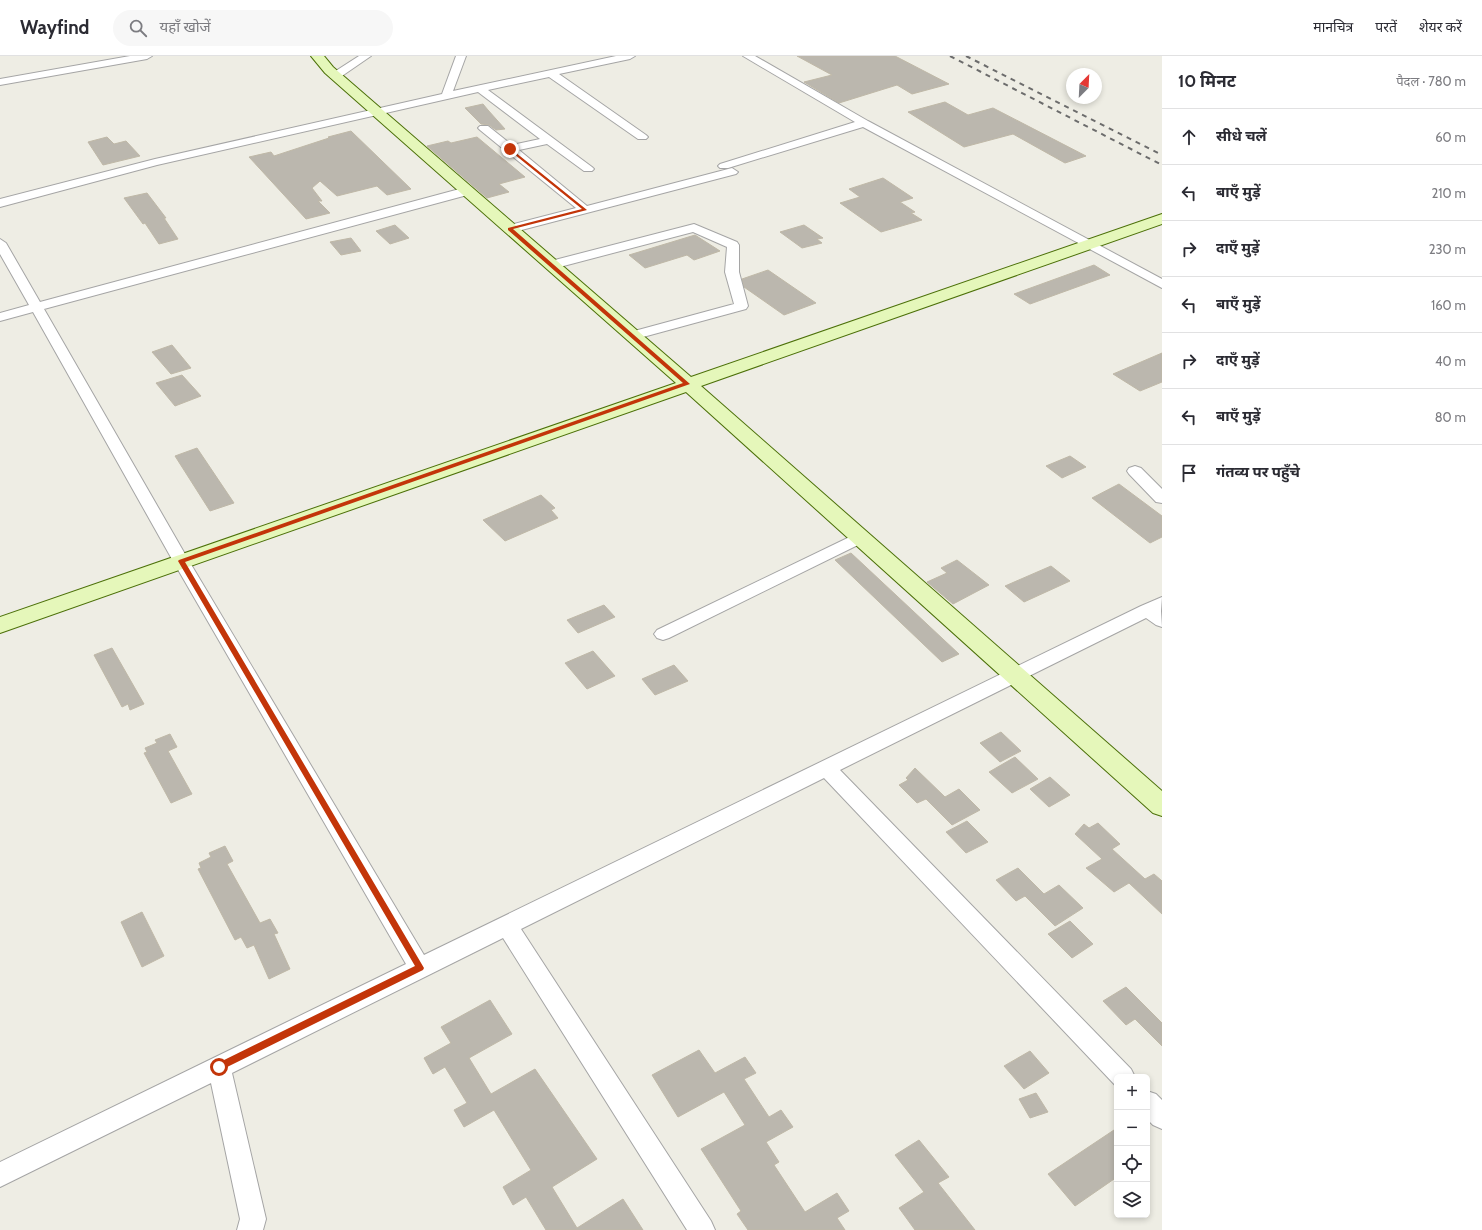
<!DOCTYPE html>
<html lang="hi">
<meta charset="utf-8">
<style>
body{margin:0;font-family:Cabin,"Noto Sans Devanagari",sans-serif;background:#f7f7f7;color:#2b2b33}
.controls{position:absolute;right:12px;bottom:12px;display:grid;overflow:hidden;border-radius:6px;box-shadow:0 2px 6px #0003}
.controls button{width:36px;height:36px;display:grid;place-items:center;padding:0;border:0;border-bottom:1px solid #e1e1e2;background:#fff;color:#2b2b33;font:20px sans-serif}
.compass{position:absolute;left:1066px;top:12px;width:36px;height:36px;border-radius:50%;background:#fff;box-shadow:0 2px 6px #0003;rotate:24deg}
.stop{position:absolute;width:12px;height:12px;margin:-9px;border:3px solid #c33509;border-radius:50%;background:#fff}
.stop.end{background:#c33509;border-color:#fff;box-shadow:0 1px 4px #0008}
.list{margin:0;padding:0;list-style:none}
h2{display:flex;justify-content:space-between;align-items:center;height:52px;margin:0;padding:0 16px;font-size:17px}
h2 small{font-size:13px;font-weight:400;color:#7c7c81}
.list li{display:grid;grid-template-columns:26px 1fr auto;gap:12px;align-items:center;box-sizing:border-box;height:56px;padding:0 16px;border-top:1px solid #e1e1e2}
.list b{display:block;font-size:15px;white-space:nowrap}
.list em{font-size:13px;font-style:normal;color:#7c7c81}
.icon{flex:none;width:22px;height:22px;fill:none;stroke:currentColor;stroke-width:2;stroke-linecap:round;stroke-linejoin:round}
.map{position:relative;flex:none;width:1162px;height:1174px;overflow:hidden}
header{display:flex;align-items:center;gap:24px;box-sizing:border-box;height:56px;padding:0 20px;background:#fff;border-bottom:1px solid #e1e1e2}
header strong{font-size:19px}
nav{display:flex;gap:22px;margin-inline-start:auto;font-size:14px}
.search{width:280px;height:36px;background:#f7f7f7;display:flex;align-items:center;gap:10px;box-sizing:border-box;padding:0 14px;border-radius:22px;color:#7c7c81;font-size:15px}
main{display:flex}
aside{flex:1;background:#fff}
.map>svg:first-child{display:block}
.building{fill:#bbb7ae;stroke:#bfb8a7}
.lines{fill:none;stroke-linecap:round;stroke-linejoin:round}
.street-casing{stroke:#a5a5a5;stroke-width:2}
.secondary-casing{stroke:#4c7009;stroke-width:2}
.street{fill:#fff;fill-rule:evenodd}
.secondary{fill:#e5f7ba;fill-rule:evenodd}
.rail{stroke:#6c6c6c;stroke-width:2;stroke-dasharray:5 5;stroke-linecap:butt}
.route{fill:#c33509}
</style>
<header>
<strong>Wayfind</strong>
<div class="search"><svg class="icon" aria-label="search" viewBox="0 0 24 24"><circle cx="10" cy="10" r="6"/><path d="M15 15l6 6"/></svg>यहाँ खोजें</div>
<nav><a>मानचित्र</a><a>परतें</a><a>शेयर करें</a></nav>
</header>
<main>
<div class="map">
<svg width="1162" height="1174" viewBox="0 0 1162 1174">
<rect width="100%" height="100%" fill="#eeede4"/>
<path class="building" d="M 797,0 L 895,0 L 949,28 L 912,38 L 897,29 L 839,47 L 804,26 L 832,19 Z
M 945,46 L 968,59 L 993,52 L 1086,100 L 1065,107 L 1013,78 L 964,91 L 908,56 Z
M 483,48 L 488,54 L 505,73 L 496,74 L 489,69 L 481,68 L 465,52 Z
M 351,75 L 411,133 L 387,139 L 377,130 L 337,140 L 320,125 L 312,132 L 322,145 L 318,145 L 330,157 L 306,163 L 249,101 L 271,96 L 274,100 L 329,82 L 328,81 Z
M 107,81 L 114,88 L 126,85 L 140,100 L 103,109 L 88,86 Z
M 477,81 L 525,121 L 499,128 L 509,136 L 487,142 L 427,90 L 448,85 L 451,87 Z
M 883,122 L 913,142 L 900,146 L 915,156 L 911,157 L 922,164 L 881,176 L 840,147 L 860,141 L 849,133 Z
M 147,137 L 166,162 L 164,162 L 178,183 L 159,188 L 145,167 L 143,168 L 124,142 Z
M 395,169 L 409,182 L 390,188 L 376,175 Z
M 804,169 L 823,182 L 817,183 L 822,187 L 802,192 L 780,176 Z
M 695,179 L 720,195 L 694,204 L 687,199 L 645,212 L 629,199 Z
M 351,182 L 361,195 L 341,199 L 330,186 Z
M 1094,209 L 1110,219 L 1030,248 L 1014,238 Z
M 768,214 L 816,247 L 784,259 L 744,231 L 742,223 Z
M 172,289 L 191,312 L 171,318 L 152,296 Z
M 1162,297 L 1162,326 L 1140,335 L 1113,318 Z
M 182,319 L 201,340 L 175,350 L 156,327 Z
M 197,392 L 234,447 L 210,455 L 175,400 Z
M 1070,400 L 1086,411 L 1062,422 L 1046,410 Z
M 1119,428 L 1162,460 L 1162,481 L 1150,487 L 1092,442 Z
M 541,439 L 555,452 L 551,454 L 558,462 L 505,485 L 483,464 Z
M 851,497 L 959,598 L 942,606 L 835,504 Z
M 957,504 L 989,529 L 953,548 L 927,526 L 947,517 L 941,512 Z
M 1051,510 L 1070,525 L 1024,546 L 1005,530 Z
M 604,549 L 615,561 L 578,577 L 567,564 Z
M 112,592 L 144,648 L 130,654 L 128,648 L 122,651 L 94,599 Z
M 593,595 L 615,620 L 587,633 L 565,607 Z
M 674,609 L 688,625 L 655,639 L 642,623 Z
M 1001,676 L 1021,695 L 1000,706 L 980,687 Z
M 170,678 L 177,691 L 168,695 L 192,738 L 171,747 L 144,697 L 147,696 L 145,692 L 157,687 L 155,684 Z
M 1015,701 L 1038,723 L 1012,737 L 989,716 Z
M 915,712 L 945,741 L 959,733 L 980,754 L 952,769 L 926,743 L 917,747 L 899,729 L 908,724 L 906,722 Z
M 1050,721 L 1070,739 L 1049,751 L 1030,733 Z
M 967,765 L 988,786 L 966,797 L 946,776 Z
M 1098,767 L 1120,788 L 1112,793 L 1145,823 L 1154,818 L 1162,825 L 1162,858 L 1129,827 L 1114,836 L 1086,812 L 1102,803 L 1075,778 L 1084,768 L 1089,772 Z
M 225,790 L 233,805 L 227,808 L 260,867 L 270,863 L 278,877 L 274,878 L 290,913 L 269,923 L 254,889 L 247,892 L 241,881 L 235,884 L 198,813 L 201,812 L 199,807 L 211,801 L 209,797 Z
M 1018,812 L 1044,838 L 1059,829 L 1083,852 L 1055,870 L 1025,840 L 1016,845 L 996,824 Z
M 142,856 L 164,900 L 142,911 L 121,866 Z
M 1070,865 L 1093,888 L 1072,902 L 1048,878 Z
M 1126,931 L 1162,967 L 1162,990 L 1135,963 L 1126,969 L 1103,945 Z
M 490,944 L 512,978 L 469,1002 L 491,1038 L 535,1013 L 597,1103 L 552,1131 L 577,1172 L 623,1143 L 643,1174 L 546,1174 L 526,1141 L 513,1149 L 503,1131 L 531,1114 L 494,1054 L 464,1071 L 454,1054 L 467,1047 L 445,1011 L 433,1018 L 424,1002 L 451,987 L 441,971 Z
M 699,994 L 715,1017 L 745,1001 L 756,1017 L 744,1023 L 769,1061 L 781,1054 L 793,1071 L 766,1086 L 779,1106 L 774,1109 L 805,1156 L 837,1137 L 849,1155 L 837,1162 L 845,1174 L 748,1174 L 737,1158 L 741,1155 L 701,1093 L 745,1069 L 724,1036 L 678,1061 L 652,1019 Z
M 1030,995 L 1049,1017 L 1024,1033 L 1004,1010 Z
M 1036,1037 L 1048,1056 L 1030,1062 L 1019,1043 Z
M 1117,1072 L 1117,1121 L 1075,1150 L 1048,1118 Z
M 919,1084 L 949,1121 L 938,1127 L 975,1174 L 915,1174 L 899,1152 L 924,1136 L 895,1099 Z"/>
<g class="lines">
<defs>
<path id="street" d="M 130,0 L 152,0 L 147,3 L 0,29 L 0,23 Z
M 359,0 L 371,0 L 339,22 L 331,22 L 330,20 L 331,18 Z
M 456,0 L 466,0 L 453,35 L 616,0 L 635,0 L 630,3 L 559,18 L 646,79 L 648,81 L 646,83 L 638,83 L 549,21 L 488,34 L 592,111 L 594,113 L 592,115 L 584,115 L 547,88 L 519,94 L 587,150 L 732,112 L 738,116 L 736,118 L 510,177 L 506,176 L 504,173 L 506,170 L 576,152 L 480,74 L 478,72 L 480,70 L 488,70 L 512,89 L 540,83 L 478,36 L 157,109 L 0,151 L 0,143 L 155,103 L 442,38 Z
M 743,0 L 755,0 L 868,65 L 1162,223 L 1162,232 L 863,71 L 728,112 L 720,112 L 718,110 L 720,108 L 855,66 Z
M 467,131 L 471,132 L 473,135 L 471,138 L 44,253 L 189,505 L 424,899 L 1141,550 L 1162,541 L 1161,555 L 1162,571 L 1156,569 L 1146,562 L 840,714 L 1131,1013 L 1135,1021 L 1117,1021 L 1117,1030 L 1115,1029 L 824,722 L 521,873 L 711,1165 L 715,1174 L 687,1174 L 503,882 L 232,1017 L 266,1163 L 263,1174 L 237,1174 L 240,1163 L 211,1027 L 0,1131 L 0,1106 L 406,908 L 173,505 L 33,256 L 0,265 L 0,257 L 29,249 L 0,198 L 0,183 L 6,187 L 40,246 Z
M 694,168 L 737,186 L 739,189 L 739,216 L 748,250 L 746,253 L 632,284 L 627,283 L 625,280 L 627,277 L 734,248 L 725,216 L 727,191 L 693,176 L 552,213 L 546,209 L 547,206 Z
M 1135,410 L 1141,412 L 1162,433 L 1162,447 L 1156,446 L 1129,418 L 1127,415 L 1129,412 Z
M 860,476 L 866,477 L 868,481 L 866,485 L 669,582 L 663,584 L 657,582 L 654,578 L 657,574 Z
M 1147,1035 L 1156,1038 L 1162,1044 L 1162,1073 L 1153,1069 L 1147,1063 Z"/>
<path id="secondary" d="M 311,0 L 324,0 L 333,11 L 691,321 L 1162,158 L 1162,168 L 701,330 L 1162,735 L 1162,760 L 1153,757 L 686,336 L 0,577 L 0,561 L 676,327 L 325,17 Z"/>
</defs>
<use href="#street" class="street-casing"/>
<use href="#secondary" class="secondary-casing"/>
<use href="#street" class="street"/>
<use href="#secondary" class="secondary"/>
<path class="rail" d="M 950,0 L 1162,109
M 966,0 L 1162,99"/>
</g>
<path class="route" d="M 510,92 L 587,154 L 513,173 L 690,328 L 185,506 L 424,912 L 423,914 L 219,1015 L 215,1011 L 216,1008 L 415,910 L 178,505 L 179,504 L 683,327 L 508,174 L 508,172 L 582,153 L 509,94 Z"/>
</svg>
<div class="controls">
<button>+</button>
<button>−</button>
<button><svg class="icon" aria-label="locate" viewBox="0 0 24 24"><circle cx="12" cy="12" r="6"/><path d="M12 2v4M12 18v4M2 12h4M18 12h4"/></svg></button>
<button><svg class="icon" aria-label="layers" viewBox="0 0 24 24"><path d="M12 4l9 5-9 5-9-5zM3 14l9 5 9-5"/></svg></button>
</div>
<svg class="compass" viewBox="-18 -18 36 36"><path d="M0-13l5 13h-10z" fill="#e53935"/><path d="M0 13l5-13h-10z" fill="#7c7c81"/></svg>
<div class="stop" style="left:219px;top:1011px"></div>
<div class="stop end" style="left:510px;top:93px"></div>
</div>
<aside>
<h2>10 मिनट<small>पैदल · 780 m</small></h2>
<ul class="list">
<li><svg class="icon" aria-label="ahead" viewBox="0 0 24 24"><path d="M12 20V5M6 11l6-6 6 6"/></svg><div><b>सीधे चलें</b></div><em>60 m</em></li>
<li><svg class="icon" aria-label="left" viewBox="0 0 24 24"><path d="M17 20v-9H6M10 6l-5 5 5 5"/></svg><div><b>बाएँ मुड़ें</b></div><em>210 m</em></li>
<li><svg class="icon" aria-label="right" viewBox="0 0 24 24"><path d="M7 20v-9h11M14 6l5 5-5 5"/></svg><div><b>दाएँ मुड़ें</b></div><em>230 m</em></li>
<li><svg class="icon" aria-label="left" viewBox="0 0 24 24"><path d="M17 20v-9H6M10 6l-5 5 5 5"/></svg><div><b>बाएँ मुड़ें</b></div><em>160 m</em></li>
<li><svg class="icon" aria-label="right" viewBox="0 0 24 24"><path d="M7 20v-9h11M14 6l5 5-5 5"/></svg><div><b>दाएँ मुड़ें</b></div><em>40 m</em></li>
<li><svg class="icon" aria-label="left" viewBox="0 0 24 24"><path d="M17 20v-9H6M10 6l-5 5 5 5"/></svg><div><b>बाएँ मुड़ें</b></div><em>80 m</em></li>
<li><svg class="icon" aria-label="arrive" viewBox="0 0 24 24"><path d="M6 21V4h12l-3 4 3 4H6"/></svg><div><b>गंतव्य पर पहुँचे</b></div></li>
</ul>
</aside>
</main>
